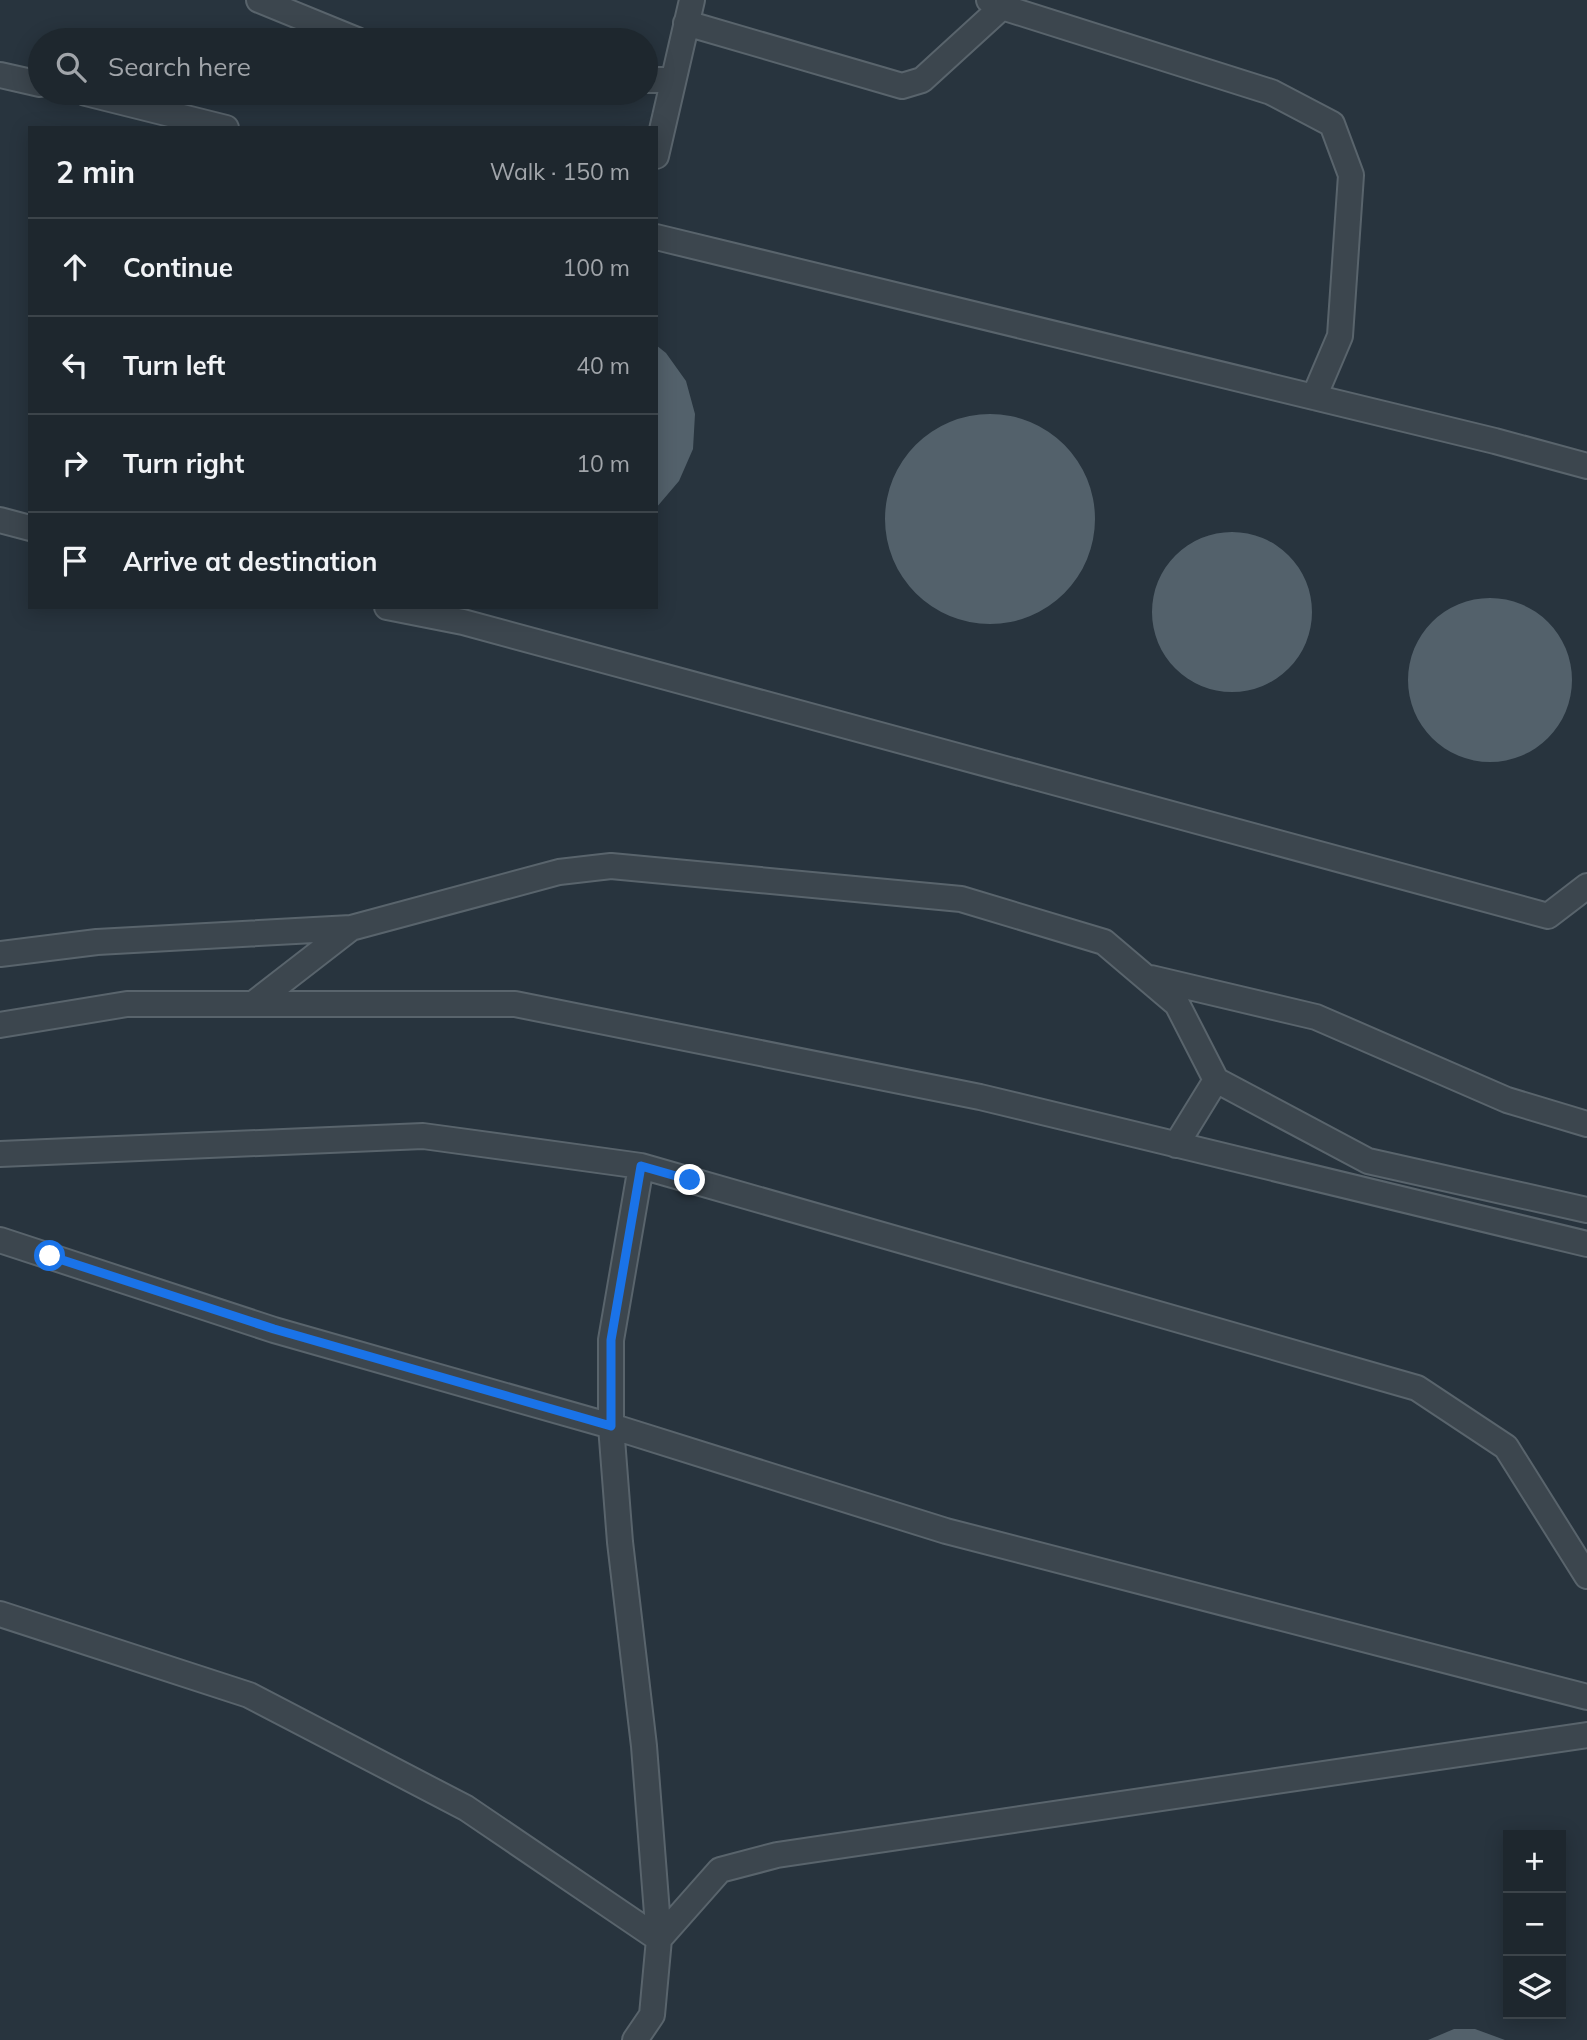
<!DOCTYPE html>
<meta charset="utf-8">
<style>
body{margin:0;font-family:Mulish,sans-serif;background:#262f36;color:#f1f3f6}
.controls{position:absolute;right:21px;bottom:21px;display:grid;overflow:hidden;border-radius:0px;box-shadow:0 4px 18px #0003}
.controls button{width:63px;height:63px;display:grid;place-items:center;padding:0;border:0;border-bottom:2px solid #3c444a;background:#1e272e;color:#f1f3f6;font:35px sans-serif}
.stop{position:absolute;width:21px;height:21px;margin:-16px;border:5px solid #1a73e8;border-radius:50%;background:#fff}
.stop.end{background:#1a73e8;border-color:#fff;box-shadow:0 2px 7px #0008}
.list{margin:0;padding:0;list-style:none}
h2{display:flex;justify-content:space-between;align-items:center;height:91px;margin:0;padding:0 28px;font-size:30px}
h2 small{font-size:23px;font-weight:400;color:#a1a5aa}
.list li{display:grid;grid-template-columns:46px 1fr auto;gap:21px;align-items:center;box-sizing:border-box;height:98px;padding:0 28px;border-top:2px solid #3c444a}
.list b{display:block;font-size:26px;white-space:nowrap}
.list em{font-size:23px;font-style:normal;color:#a1a5aa}
.icon{flex:none;width:38px;height:38px;fill:none;stroke:currentColor;stroke-width:2;stroke-linecap:round;stroke-linejoin:round}
.map{position:relative;flex:none;width:1587px;height:2040px;overflow:hidden}
.search{position:absolute;background:#1e272e;box-shadow:0 4px 18px #0003;left:28px;top:28px;width:630px;height:77px;display:flex;align-items:center;gap:18px;box-sizing:border-box;padding:0 24px;border-radius:38px;color:#a1a5aa;font-size:26px}
.panel{position:absolute;background:#1e272e;box-shadow:0 4px 18px #0003;left:28px;top:126px;width:630px;height:483px;border-radius:0px}
.map>svg:first-child{display:block}
.building{fill:#53616b}
.lines{fill:none;stroke-linecap:round;stroke-linejoin:round}
.service-casing{stroke:#59646c;stroke-width:28}
.service{stroke:#3c464e;stroke-width:24}
.route{stroke:#1a73e8;stroke-width:9}
</style>
<div class="map">
<svg width="1587" height="2040" viewBox="0 0 1587 2040">
<rect width="100%" height="100%" fill="#28343e"/>
<path class="building" d="M 656,345 L 666,353 L 686,381 L 695,414 L 693,449 L 679,481 L 656,508 Z
M885 519a105 105 0 1 1 210 0a105 105 0 1 1-210 0Z
M1152 612a80 80 0 1 1 160 0a80 80 0 1 1-160 0Z
M1408 680a82 82 0 1 1 164 0a82 82 0 1 1-164 0Z
M 1454,2029 L 1475,2029 L 1505,2040 L 1428,2040 Z"/>
<g class="lines">
<defs>
<path id="service" d="M 259,0 L 357,40
M 989,0 L 1002,7 L 1271,92 L 1332,124 L 1351,175 L 1340,336 L 1314,397
M 686,23 L 902,86 L 922,80 L 1002,7
M 0,75 L 40,84
M 646,80 L 673,80
M 86,93 L 226,128
M 656,156 L 692,0
M 656,237 L 1495,441 L 1587,466
M 0,520 L 30,528
M 387,607 L 463,622 L 1548,916 L 1587,886
M 0,954 L 97,942 L 351,928
M 1151,978 L 1316,1017 L 1507,1100 L 1587,1124
M 253,1004 L 351,928 L 559,872 L 611,866 L 961,899 L 1104,942 L 1177,1004 L 1216,1080 L 1368,1161 L 1587,1210
M 0,1025 L 127,1004 L 515,1004 L 980,1097 L 1587,1244
M 1176,1145 L 1216,1080
M 0,1154 L 423,1136 L 641,1166 L 1417,1388 L 1506,1447 L 1587,1576
M 641,1166 L 611,1340 L 611,1426 L 620,1542 L 644,1746 L 659,1939
M 0,1240 L 274,1330 L 611,1426 L 946,1531 L 1587,1697
M 0,1614 L 249,1695 L 466,1808 L 659,1939
M 635,2040 L 652,2015 L 659,1939 L 720,1870 L 777,1855 L 1587,1735"/>
</defs>
<use href="#service" class="service-casing"/>
<use href="#service" class="service"/>
</g>
<g class="lines">
<path class="route" d="M 50,1256 L 274,1329 L 611,1426 L 611,1340 L 641,1166 L 690,1180"/>
</g>
</svg>
<div class="controls">
<button>+</button>
<button>−</button>
<button><svg class="icon" aria-label="layers" viewBox="0 0 24 24"><path d="M12 4l9 5-9 5-9-5zM3 14l9 5 9-5"/></svg></button>
</div>
<div class="stop" style="left:50px;top:1256px"></div>
<div class="stop end" style="left:690px;top:1180px"></div>
<div class="search"><svg class="icon" aria-label="search" viewBox="0 0 24 24"><circle cx="10" cy="10" r="6"/><path d="M15 15l6 6"/></svg>Search here</div>
<section class="panel">
<h2>2 min<small>Walk · 150 m</small></h2>
<ul class="list">
<li><svg class="icon" aria-label="ahead" viewBox="0 0 24 24"><path d="M12 20V5M6 11l6-6 6 6"/></svg><div><b>Continue</b></div><em>100 m</em></li>
<li><svg class="icon" aria-label="left" viewBox="0 0 24 24"><path d="M17 20v-9H6M10 6l-5 5 5 5"/></svg><div><b>Turn left</b></div><em>40 m</em></li>
<li><svg class="icon" aria-label="right" viewBox="0 0 24 24"><path d="M7 20v-9h11M14 6l5 5-5 5"/></svg><div><b>Turn right</b></div><em>10 m</em></li>
<li><svg class="icon" aria-label="arrive" viewBox="0 0 24 24"><path d="M6 21V4h12l-3 4 3 4H6"/></svg><div><b>Arrive at destination</b></div></li>
</ul>
</section>
</div>
